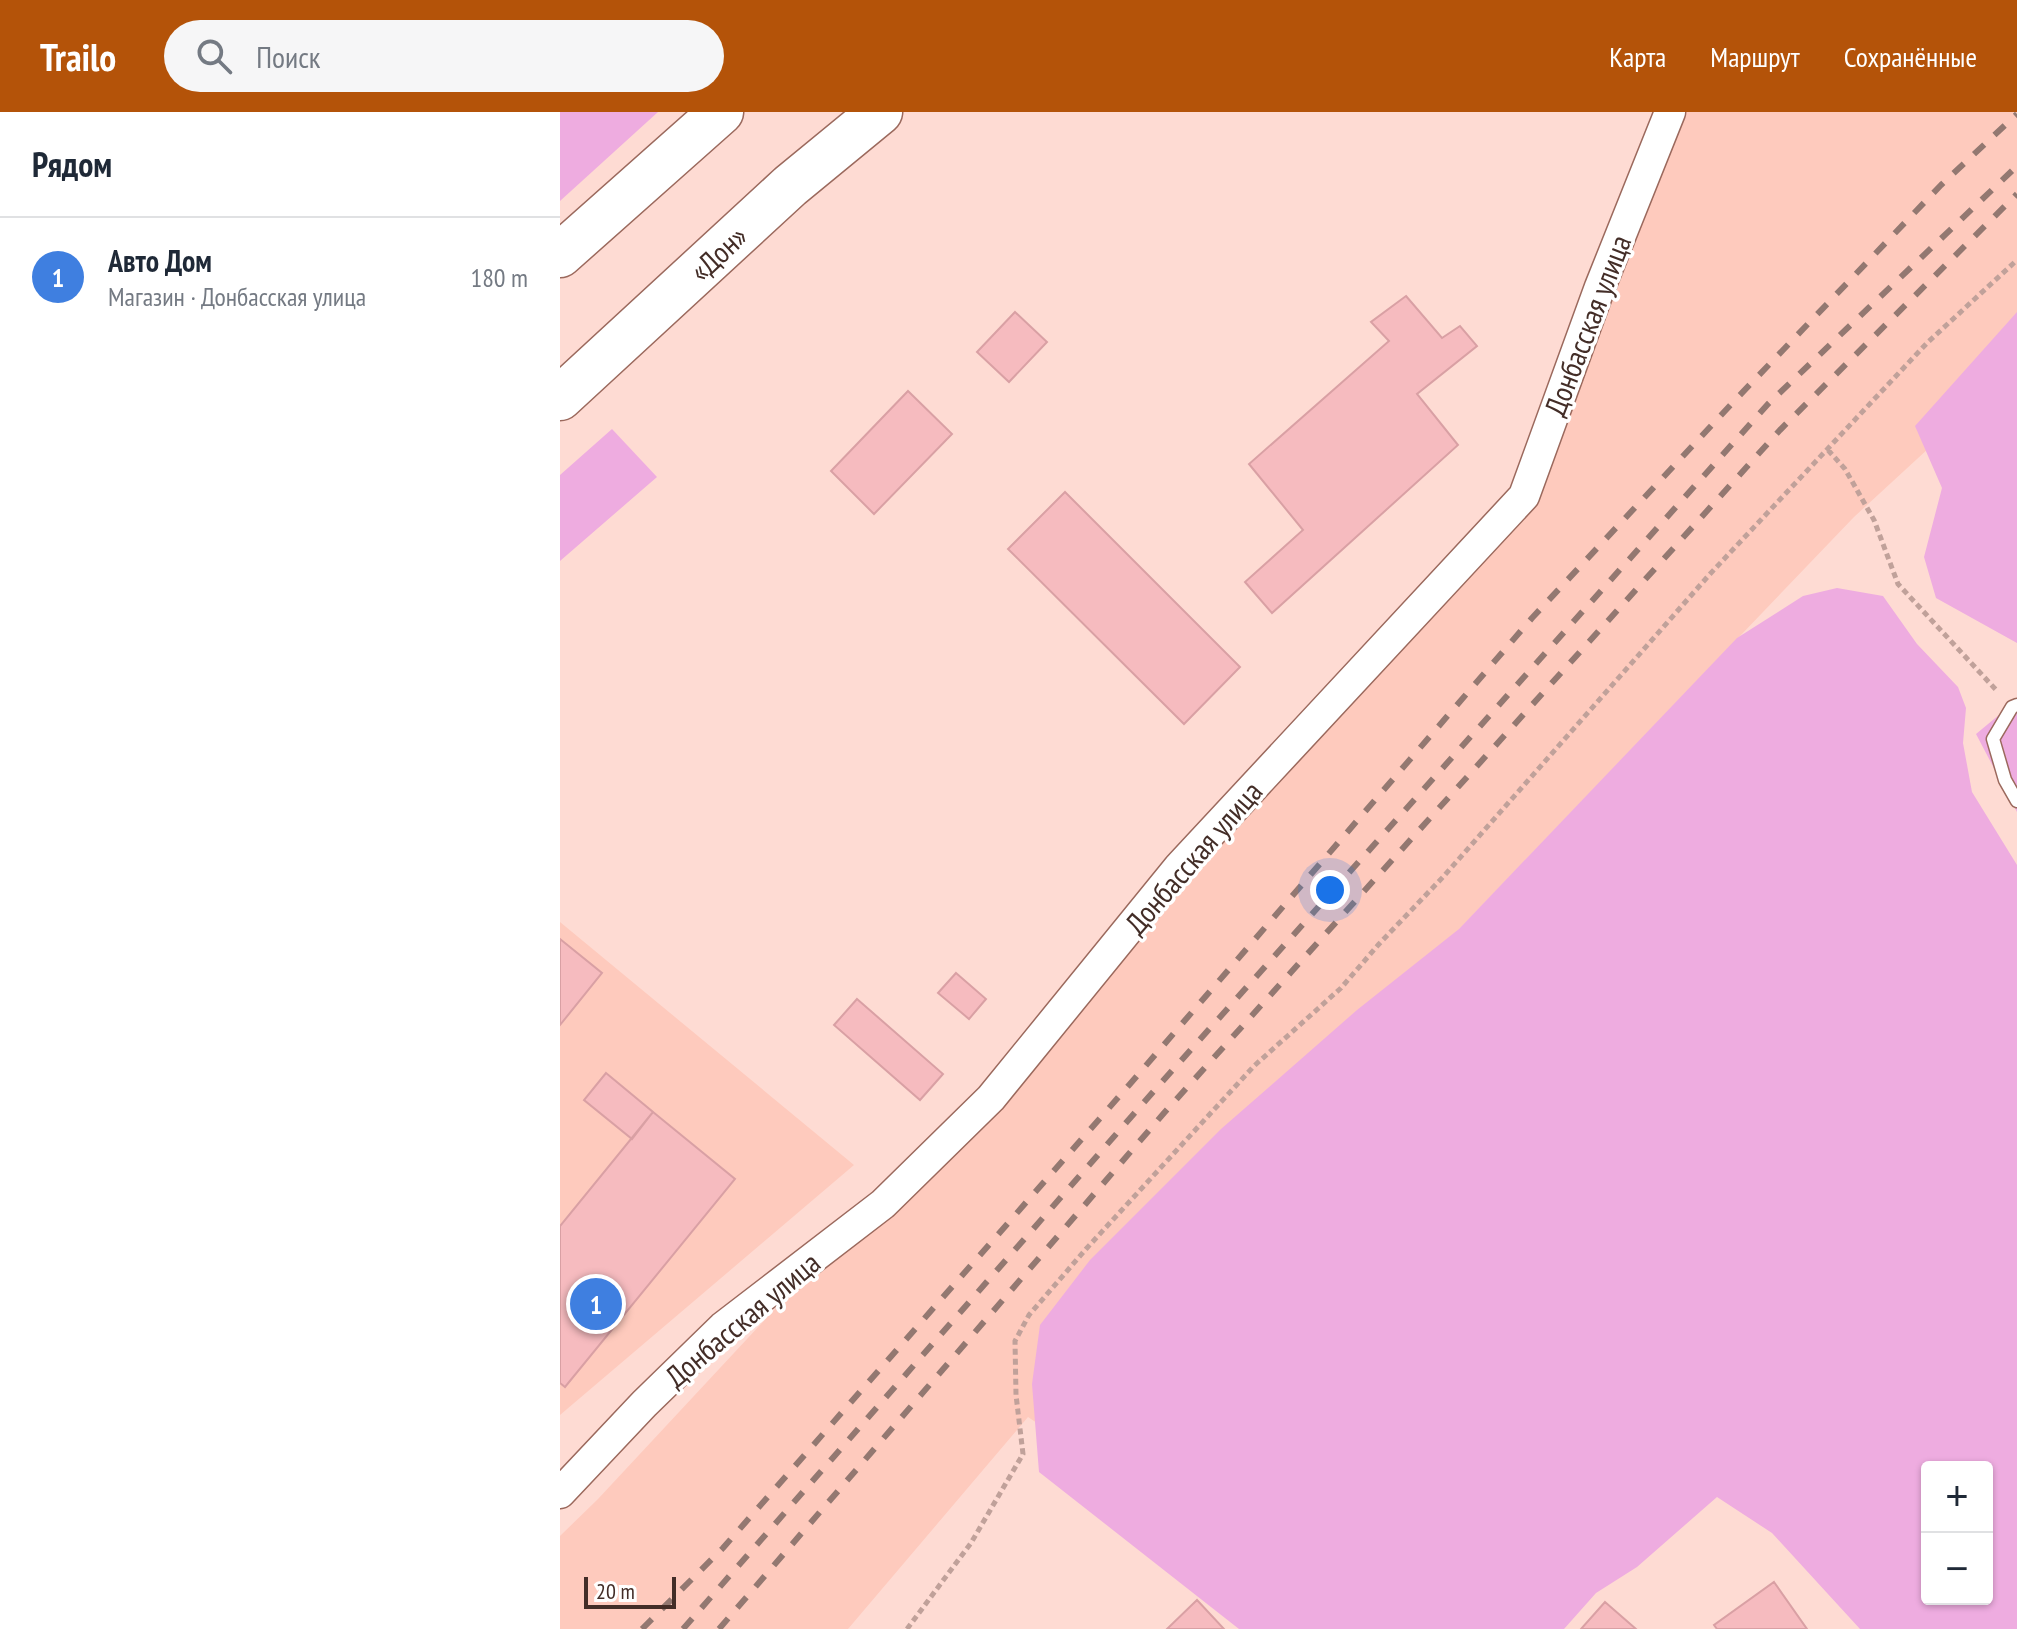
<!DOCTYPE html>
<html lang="ru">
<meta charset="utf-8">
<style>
body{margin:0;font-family:"PT Sans Narrow",sans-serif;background:#f6f6f7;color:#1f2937}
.controls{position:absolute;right:24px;bottom:24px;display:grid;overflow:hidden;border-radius:8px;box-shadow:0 2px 6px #0004}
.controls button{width:72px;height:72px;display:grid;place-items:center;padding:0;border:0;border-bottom:2px solid #e0e1e3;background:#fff;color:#1f2937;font:40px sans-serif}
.scale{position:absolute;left:24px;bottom:20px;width:92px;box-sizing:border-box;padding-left:8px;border:4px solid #432d27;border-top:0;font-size:22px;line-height:28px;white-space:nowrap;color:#432d27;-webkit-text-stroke:6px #fff;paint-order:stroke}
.you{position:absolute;left:770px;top:778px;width:28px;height:28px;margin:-20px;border:6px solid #fff;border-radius:50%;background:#1a73e8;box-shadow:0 0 0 12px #1a73e833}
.badge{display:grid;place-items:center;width:52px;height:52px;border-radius:50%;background:#b45309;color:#fff;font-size:26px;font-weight:700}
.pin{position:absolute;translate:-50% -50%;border:4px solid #fff;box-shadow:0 2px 8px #0006}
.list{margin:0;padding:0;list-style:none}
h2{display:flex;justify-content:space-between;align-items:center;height:104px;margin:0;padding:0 32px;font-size:34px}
h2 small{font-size:26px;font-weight:400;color:#747a83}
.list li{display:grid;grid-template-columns:52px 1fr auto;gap:24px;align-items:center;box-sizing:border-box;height:120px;padding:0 32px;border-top:2px solid #e0e1e3}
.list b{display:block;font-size:30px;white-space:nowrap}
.list p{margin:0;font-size:26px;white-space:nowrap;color:#747a83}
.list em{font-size:26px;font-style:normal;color:#747a83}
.icon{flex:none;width:44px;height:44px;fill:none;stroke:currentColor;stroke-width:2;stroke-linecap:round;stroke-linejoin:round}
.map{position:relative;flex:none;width:1457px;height:1517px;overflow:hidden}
header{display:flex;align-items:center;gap:48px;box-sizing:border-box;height:112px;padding:0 40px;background:#b45309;color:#fff}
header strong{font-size:38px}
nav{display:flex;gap:44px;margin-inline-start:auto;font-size:28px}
.search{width:560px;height:72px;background:#f6f6f7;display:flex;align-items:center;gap:20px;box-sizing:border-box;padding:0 28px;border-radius:44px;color:#747a83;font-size:30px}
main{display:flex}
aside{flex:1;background:#fff}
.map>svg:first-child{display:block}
.built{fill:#fecabd}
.green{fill:#eeace0;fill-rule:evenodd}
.building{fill:#f6bbbf;stroke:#d9a0a4;stroke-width:2}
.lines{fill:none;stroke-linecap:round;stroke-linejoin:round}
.service-casing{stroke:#9b695d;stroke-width:15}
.tertiary-casing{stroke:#9b695d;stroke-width:33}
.motorway-casing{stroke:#9b695d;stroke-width:47}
.path{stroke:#c0a19a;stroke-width:5;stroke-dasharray:6 4;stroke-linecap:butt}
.service{stroke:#fff;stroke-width:12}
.tertiary{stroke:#fff;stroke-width:30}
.motorway{stroke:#fff;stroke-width:44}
.rail{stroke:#937871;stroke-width:6;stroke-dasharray:14 14;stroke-linecap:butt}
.labels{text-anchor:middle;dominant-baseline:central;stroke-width:7;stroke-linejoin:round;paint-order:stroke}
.street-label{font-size:30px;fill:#432d27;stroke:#fff}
</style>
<header>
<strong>Trailo</strong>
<div class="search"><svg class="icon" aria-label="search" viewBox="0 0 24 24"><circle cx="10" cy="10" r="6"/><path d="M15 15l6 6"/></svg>Поиск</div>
<nav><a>Карта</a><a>Маршрут</a><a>Сохранённые</a></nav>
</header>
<main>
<aside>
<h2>Рядом<small></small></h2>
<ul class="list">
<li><span class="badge" style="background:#3f7fe0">1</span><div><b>Авто Дом</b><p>Магазин · Донбасская улица</p></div><em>180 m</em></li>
</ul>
</aside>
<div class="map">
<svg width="1457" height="1517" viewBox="0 0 1457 1517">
<rect width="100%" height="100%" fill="#fedbd3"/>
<path class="built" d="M 1124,0 L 1457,0 L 1457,255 L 1294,405 L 886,831 L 498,1325 L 468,1305 L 288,1517 L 0,1517 L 0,1424 L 38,1387 L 967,390 Z
M 0,810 L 294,1053 L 0,1303 Z"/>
<path class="green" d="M 0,0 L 98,0 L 0,89 Z
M 1457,200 L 1457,531 L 1376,486 L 1364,445 L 1382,376 L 1355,314 Z
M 52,317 L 97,365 L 0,449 L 0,363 Z
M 1277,476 L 1323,484 L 1357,532 L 1398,575 L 1406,596 L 1403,631 L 1412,680 L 1457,753 L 1457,1517 L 1300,1517 L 1212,1421 L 1157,1385 L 1077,1455 L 1036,1481 L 1004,1517 L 679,1517 L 479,1360 L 472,1272 L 480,1213 L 530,1148 L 661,1017 L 797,898 L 899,817 L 1177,526 L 1243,484 ZM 1367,1355 L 1427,1355 L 1427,1487 L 1367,1487 Z
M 1457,588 L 1457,700 L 1416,622 Z"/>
<path class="building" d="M 846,184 L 882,226 L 900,214 L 917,234 L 857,282 L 898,333 L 712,501 L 685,470 L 743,418 L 689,352 L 829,229 L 811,210 Z
M 455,200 L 487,230 L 449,270 L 417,240 Z
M 348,279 L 392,322 L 314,402 L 271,359 Z
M 505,380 L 680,555 L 624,612 L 448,437 Z
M 0,827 L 42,861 L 0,913 Z
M 396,861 L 426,887 L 409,907 L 378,881 Z
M 297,887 L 383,962 L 360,988 L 274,913 Z
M 46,961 L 93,1000 L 72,1027 L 24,988 Z
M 93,1000 L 175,1067 L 5,1275 L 0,1271 L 0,1114 Z
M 1214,1470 L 1247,1517 L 1157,1517 L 1154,1513 Z
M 637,1488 L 664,1517 L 607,1517 Z
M 1045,1490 L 1076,1517 L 1021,1517 Z"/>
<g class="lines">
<defs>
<path id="service" d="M 1457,593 L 1452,595 L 1433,627 L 1445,668 L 1457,689"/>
<path id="tertiary" d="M 0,1381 L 84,1292 L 163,1215 L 323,1092 L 431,986 L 619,755 L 964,384 L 1040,175 L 1110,0"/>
<path id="motorway" d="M 0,143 L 161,0
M 0,286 L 230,74 L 320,0"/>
</defs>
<use href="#service" class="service-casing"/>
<use href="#tertiary" class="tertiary-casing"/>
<use href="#motorway" class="motorway-casing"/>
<path class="path" d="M 1268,338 L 1285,357 L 1314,408 L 1338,472 L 1438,580
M 347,1517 L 411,1431 L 463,1342 L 456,1283 L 455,1229 L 469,1203 L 526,1137 L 694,954 L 781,876 L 819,832 L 883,765 L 1150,462 L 1367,231 L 1457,148"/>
<use href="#service" class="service"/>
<use href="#tertiary" class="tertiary"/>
<use href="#motorway" class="motorway"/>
<path class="rail" d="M 82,1517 L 163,1436 L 570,972 L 972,506 L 1178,285 L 1381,73 L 1457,2
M 123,1517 L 593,980 L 1208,292 L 1457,54
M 159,1517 L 604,1001 L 1220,318 L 1457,82"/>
</g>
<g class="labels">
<g class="street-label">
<text transform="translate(158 141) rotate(-43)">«Дон»</text>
<text transform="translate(1027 213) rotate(-69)">Донбасская улица</text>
<text transform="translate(633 745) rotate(-49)">Донбасская улица</text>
<text transform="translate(182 1207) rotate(-40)">Донбасская улица</text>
</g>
</g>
</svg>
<div class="controls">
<button>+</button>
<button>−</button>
</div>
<div class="scale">20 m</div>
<div class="you"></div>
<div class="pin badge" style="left:36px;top:1192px;background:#3f7fe0">1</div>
</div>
</main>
